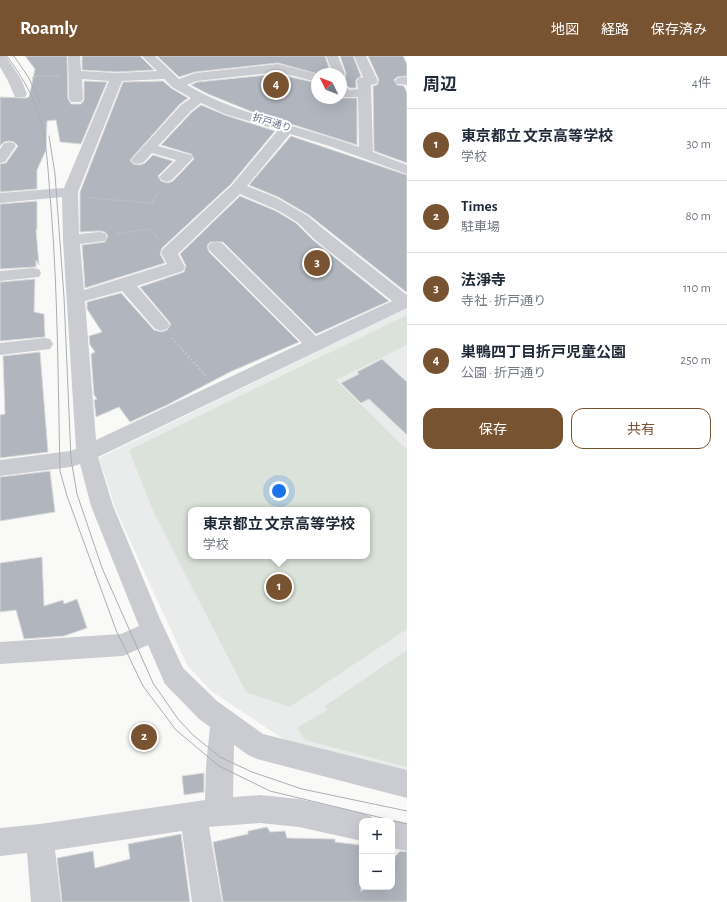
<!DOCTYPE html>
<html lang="ja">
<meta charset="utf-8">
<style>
body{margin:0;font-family:"Alegreya Sans","Noto Sans JP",sans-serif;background:#f6f6f7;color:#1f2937}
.controls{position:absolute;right:12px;bottom:12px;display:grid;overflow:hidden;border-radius:8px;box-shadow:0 4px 16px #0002}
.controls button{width:36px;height:36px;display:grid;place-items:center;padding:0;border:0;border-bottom:1px solid #e0e1e3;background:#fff;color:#1f2937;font:20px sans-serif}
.compass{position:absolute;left:311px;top:12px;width:36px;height:36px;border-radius:50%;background:#fff;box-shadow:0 4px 16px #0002;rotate:313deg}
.you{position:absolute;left:279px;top:435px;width:14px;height:14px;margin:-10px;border:3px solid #fff;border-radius:50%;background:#1a73e8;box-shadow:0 0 0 6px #1a73e833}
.badge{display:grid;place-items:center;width:26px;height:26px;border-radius:50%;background:#785332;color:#fff;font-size:13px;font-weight:700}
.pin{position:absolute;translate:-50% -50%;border:2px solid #fff;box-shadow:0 1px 4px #0006}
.popup{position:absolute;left:188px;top:451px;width:182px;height:52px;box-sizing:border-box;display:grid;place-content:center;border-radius:8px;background:#fff;filter:drop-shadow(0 1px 3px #0005);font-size:13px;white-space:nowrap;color:#747a83}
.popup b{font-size:15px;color:#1f2937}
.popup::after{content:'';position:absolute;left:50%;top:100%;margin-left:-8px;border:8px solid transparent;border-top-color:#fff}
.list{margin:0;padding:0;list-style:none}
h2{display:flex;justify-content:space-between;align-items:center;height:52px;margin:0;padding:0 16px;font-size:17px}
h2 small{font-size:13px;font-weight:400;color:#747a83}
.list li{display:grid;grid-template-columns:26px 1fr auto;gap:12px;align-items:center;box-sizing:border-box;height:72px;padding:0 16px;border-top:1px solid #e0e1e3}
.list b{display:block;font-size:15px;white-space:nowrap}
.list p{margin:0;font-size:13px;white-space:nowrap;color:#747a83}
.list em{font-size:13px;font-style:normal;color:#747a83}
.actions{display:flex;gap:8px;padding:12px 16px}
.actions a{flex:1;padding:9px 0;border:1px solid #785332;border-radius:12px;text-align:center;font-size:14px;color:#785332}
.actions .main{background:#785332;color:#fff}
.map{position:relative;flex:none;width:407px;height:846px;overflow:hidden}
header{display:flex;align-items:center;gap:24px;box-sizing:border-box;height:56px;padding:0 20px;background:#785332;color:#fff}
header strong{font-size:19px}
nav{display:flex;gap:22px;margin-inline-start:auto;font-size:14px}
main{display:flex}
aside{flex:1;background:#fff}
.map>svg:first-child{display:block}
.built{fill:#eaebeb;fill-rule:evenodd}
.green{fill:#dae2d9;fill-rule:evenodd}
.building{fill:#b0b5be;stroke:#dbdcda}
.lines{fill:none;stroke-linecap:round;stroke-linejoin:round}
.path-far1{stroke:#c2c3c6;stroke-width:1.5;stroke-dasharray:1.5 1.5;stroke-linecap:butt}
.path{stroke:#c2c3c6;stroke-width:2.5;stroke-dasharray:2 2;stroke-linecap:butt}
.minor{fill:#cbccd1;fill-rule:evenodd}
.tram{stroke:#aaadb5;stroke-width:1}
.labels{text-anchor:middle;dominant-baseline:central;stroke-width:4;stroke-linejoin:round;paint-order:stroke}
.far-street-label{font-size:10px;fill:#697289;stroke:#fff}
</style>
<header>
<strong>Roamly</strong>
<nav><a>地図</a><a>経路</a><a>保存済み</a></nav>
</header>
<main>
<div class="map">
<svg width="407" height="846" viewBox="0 0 407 846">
<rect width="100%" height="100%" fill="#f9faf8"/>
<path class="built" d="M 407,252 L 407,716 L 285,684 L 211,635 L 187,609 L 116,454 L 99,402 ZM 191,454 L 367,454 L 367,500 L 191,500 Z"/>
<path class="green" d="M 407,259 L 407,289 L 336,324 L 407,394 L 407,573 L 290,651 L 246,636 L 154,457 L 129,394 ZM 191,454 L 367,454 L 367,500 L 191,500 Z
M 407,594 L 407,711 L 305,684 L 297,672 L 327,654 L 325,650 Z"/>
<path class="building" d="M 25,0 L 67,0 L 68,43 L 71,48 L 81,48 L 84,44 L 84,25 L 107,26 L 81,88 L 60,86 L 56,64 L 47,65 L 46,94 L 37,114 L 37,133 L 0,136 L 0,108 L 6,107 L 18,90 L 14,86 L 9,85 L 4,86 L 0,90 L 0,41 L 25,42 L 29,41 L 35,13 Z
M 82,0 L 140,0 L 154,14 L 117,16 L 82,14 Z
M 157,0 L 325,0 L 331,18 L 318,18 L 278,7 L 195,16 L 179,21 Z
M 340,0 L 353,0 L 361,20 L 356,24 L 356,32 L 350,32 L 346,29 L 341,28 L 341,22 L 345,22 L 346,17 Z
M 368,0 L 403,0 L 407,8 L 407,20 L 397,21 L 394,24 L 397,29 L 404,30 L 407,37 L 407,107 L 374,95 L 373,30 L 377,29 L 379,24 Z
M 278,18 L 317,27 L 317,42 L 357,42 L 357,89 L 250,55 L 208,38 L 191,29 L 197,26 Z
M 163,25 L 171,32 L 188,42 L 180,48 L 130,104 L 133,108 L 140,109 L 145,107 L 153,99 L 173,105 L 158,120 L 161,125 L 168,127 L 173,125 L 194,103 L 191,98 L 161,89 L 192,56 L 201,49 L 225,59 L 275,75 L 231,128 L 162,192 L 160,198 L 165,207 L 85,232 L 82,189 L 105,186 L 108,180 L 105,176 L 99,175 L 80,176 L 80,136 L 123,26 Z
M 291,80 L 407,119 L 407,235 L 406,236 L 309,159 L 278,141 L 249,129 Z
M 240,140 L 276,155 L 296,167 L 313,184 L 389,245 L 316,278 L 223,186 L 210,186 L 207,190 L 209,196 L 299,286 L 230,316 L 167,349 L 130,366 L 119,351 L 96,361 L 94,344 L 97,343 L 94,339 L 91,298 L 95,296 L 90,289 L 89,280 L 102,276 L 87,253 L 87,246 L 121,237 L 154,274 L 161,276 L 167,274 L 171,268 L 140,231 L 184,216 L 186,210 L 180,198 Z
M 37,145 L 37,174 L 36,173 L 39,209 L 36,204 L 36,211 L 0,213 L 0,148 Z
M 35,223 L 34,256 L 44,258 L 45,281 L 0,285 L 0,226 Z
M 40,296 L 48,396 L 0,402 L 0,359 L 5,358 L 3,300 Z
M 382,303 L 407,326 L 407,379 L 369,343 L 361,347 L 341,327 L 359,318 L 357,316 Z
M 50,415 L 55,456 L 0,465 L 0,421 Z
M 42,501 L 44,550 L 63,544 L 64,548 L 77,543 L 87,572 L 64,580 L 24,583 L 16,554 L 0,556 L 0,507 Z
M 204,717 L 204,736 L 184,739 L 182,720 Z
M 267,771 L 270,776 L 285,775 L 287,782 L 335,783 L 335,786 L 361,789 L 361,836 L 365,831 L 392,831 L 392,804 L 400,795 L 407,796 L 407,846 L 223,846 L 213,786 L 248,778 L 248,775 Z
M 181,778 L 190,846 L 62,846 L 57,802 L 93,795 L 95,812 L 130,803 L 128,788 Z"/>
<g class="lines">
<path class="path-far1" d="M 32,22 L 40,20 L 59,20
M 89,142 L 152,147 L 160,134
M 116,178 L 150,173 L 158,182"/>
<path class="path" d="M 172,282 L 206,320"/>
<path class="minor" d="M 0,0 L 6,0 L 22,25 L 27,38 L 25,41 L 15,41 L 8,25 L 0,11 Z
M 68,0 L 80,0 L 81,15 L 117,17 L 157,15 L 142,0 L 155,0 L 179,23 L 195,17 L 278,8 L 317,18 L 317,26 L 278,16 L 197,25 L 187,29 C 240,60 302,70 359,91 L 358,41 L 341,41 L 341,29 L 346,30 L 349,34 L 358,33 L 357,25 L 359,22 L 363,21 L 354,0 L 366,0 L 378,25 L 376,28 L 371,29 L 373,96 L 407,109 L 407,118 L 329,90 L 290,78 L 247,130 L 277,142 L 308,160 L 326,175 L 407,239 L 407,252 L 98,401 L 113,450 L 160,563 L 183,612 L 217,645 L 263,678 L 407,714 L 407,742 L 257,703 L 248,699 L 234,689 L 233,741 L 260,739 L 299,743 L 362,757 L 372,761 L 373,765 L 362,765 L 362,785 L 299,771 L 260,767 L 209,771 L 222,846 L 192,846 L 182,775 L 55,794 L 61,846 L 31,846 L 27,797 L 0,800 L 0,772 L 40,768 L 205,744 L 206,710 L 210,671 L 199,663 L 165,628 L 148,589 L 123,600 L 0,608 L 0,586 L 121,578 L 139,570 L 91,450 L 80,408 L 71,411 L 0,420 L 0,404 L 70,395 L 76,393 L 63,184 L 62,141 L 0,147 L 0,137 L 64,132 L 109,25 L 82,23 L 83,43 L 81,46 L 71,46 L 69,43 ZM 164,23 L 172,31 L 191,42 L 181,49 L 131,104 L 133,107 C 143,110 146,104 152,97 L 176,104 L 159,121 L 162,124 L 167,126 L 172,124 L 193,102 L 191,99 L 158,90 L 191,55 L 201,47 L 225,58 L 278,74 L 232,129 L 163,193 L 161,197 L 167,208 L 84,234 L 80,188 L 105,185 L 107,181 L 105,177 L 99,176 L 79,178 L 78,136 L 122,25 ZM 240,138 L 277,154 L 297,166 L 314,183 L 392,245 L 316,280 L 222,187 L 216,186 L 210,187 L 208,191 L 210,195 L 302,287 L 96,384 L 85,245 L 122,235 L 155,273 L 161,275 L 167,273 L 170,269 L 167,265 L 137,230 L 183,215 L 185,211 L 178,198 Z
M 326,0 L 338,0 L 345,18 L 344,21 L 341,21 L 341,18 L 333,18 Z
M 402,21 L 407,21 L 407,29 L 397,28 L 395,25 L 397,22 Z
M 9,86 L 14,87 L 16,90 L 5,106 L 0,107 L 0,93 L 4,87 Z
M 33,212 L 39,213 L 41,217 L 39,221 L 0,225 L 0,215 Z
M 44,282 L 50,283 L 53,288 L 50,293 L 0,299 L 0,287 Z
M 392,764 L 407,767 L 407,795 L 392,792 L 392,765 L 390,765 Z"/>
<path class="tram" d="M 7,0 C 20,18 32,37 39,58 C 48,88 48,121 51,151 C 58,239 58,327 60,415 L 67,440 L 116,574 L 143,630 L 176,674 L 219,710 L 270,735 L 407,768
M 14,0 L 29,22 L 40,47
M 49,80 L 55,118 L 64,241 L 71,403 L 77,438 L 102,512 L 153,627 L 178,663 L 193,679 L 220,701 L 252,716 L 302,733 L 407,755"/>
</g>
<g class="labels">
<g class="far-street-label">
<text transform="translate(272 67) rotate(17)">折戸通り</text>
</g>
</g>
</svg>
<div class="controls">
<button>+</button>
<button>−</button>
</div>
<svg class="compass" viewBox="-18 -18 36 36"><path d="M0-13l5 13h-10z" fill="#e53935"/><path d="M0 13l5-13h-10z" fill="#747a83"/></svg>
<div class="you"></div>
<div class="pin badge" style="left:279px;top:531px">1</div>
<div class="popup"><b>東京都立 文京高等学校</b>学校</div>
<div class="pin badge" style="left:144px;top:681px">2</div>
<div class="pin badge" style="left:317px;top:207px">3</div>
<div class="pin badge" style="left:276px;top:29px">4</div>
</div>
<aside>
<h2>周辺<small>4件</small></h2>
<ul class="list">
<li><span class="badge">1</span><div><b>東京都立 文京高等学校</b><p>学校</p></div><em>30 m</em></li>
<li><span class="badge">2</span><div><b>Times</b><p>駐車場</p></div><em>80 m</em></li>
<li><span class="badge">3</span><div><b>法淨寺</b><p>寺社 · 折戸通り</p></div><em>110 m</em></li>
<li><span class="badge">4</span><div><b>巣鴨四丁目折戸児童公園</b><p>公園 · 折戸通り</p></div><em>250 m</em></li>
</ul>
<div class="actions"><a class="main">保存</a><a>共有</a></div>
</aside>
</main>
